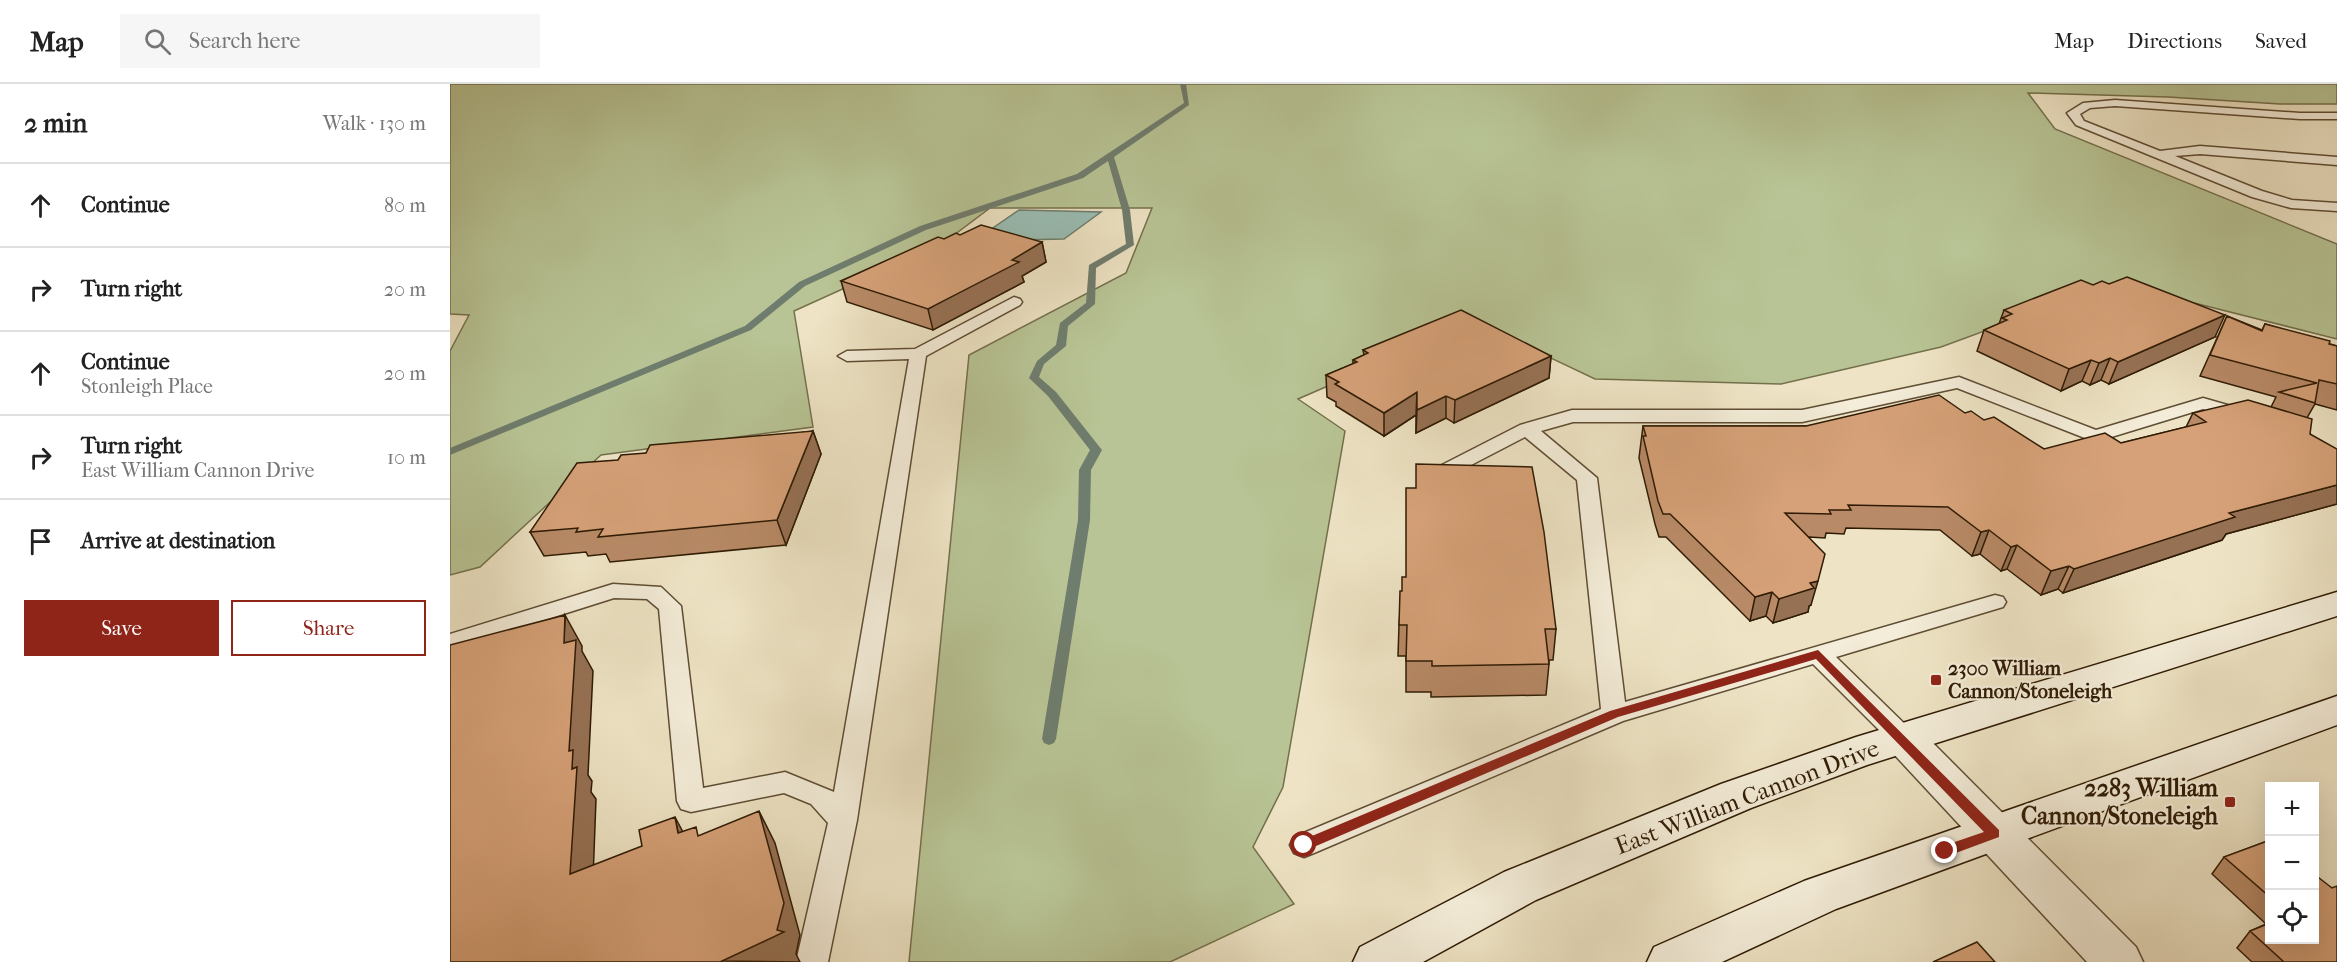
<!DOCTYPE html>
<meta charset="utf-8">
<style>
body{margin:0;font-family:"IM FELL French Canon",serif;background:#f6f6f6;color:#222}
.controls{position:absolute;right:18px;bottom:18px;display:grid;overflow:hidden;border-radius:0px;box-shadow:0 6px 24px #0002}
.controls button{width:54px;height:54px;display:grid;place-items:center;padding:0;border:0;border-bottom:2px solid #e0e0e0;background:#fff;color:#222;font:30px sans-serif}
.stop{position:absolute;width:18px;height:18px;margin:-14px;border:4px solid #8f2418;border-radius:50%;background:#fff}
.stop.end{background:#8f2418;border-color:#fff;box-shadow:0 2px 6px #0008}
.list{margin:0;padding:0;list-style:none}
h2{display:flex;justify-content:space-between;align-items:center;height:78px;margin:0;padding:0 24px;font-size:26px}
h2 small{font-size:20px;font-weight:400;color:#767676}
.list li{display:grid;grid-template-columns:39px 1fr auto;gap:18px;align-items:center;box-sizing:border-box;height:84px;padding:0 24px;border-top:2px solid #e0e0e0}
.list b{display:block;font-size:22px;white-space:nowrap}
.list p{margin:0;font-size:20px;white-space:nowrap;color:#767676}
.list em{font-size:20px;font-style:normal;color:#767676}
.actions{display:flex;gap:12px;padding:18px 24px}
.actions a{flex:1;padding:14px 0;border:2px solid #8f2418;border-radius:0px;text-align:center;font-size:21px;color:#8f2418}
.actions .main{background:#8f2418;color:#fff}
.icon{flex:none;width:33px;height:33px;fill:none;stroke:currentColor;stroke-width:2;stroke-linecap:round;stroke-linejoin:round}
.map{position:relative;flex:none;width:1887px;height:878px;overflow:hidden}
header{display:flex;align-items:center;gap:36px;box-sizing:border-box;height:84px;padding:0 30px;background:#fff;border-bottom:2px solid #e0e0e0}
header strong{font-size:28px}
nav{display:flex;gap:33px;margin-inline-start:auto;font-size:21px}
.search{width:420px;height:54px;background:#f6f6f6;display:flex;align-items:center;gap:15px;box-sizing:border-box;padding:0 21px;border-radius:0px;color:#767676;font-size:22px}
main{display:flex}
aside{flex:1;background:#fff}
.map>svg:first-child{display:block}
.green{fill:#b8c495;stroke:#74704c;stroke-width:1.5}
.water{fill:#99beb5;stroke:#6f7d6e;stroke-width:1.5}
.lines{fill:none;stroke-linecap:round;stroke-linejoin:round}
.stream{fill:#6f7d6e;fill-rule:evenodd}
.service-casing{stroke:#5f4d34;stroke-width:3}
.tertiary-casing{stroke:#5f4d34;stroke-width:3}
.secondary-casing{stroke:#2f1b04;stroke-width:3}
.service{fill:#f4edd9;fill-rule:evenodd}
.tertiary{fill:#f4edd9;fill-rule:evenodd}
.secondary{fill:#f4edd9;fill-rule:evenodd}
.wall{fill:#b88a67;stroke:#2f1b04;stroke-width:1.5}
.shaded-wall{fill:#967154;stroke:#2f1b04;stroke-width:1.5}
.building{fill:#d6a178;stroke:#2f1b04;stroke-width:1.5}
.route{fill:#8f2418}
.poi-dot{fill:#8f2418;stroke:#f4edd9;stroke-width:2}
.labels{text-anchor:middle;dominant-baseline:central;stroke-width:4.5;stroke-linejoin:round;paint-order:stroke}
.poi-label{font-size:20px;font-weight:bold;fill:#2f1b04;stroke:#f4edd9;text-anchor:start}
.near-poi-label{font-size:24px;font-weight:bold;fill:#2f1b04;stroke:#f4edd9;text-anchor:end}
.near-street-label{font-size:24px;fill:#2f1b04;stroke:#f4edd9}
</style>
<header>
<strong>Map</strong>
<div class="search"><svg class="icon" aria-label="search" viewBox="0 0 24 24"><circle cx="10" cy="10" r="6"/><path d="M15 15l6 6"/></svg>Search here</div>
<nav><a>Map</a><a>Directions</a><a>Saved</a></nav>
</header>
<main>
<aside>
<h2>2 min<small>Walk · 130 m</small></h2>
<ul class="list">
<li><svg class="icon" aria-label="ahead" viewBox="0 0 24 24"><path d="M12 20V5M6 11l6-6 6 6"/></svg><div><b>Continue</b></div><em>80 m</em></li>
<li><svg class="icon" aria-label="right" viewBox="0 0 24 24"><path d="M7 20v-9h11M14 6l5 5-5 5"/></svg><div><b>Turn right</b></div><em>20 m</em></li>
<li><svg class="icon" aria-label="ahead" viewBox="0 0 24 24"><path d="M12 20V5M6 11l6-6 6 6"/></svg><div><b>Continue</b><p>Stonleigh Place</p></div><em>20 m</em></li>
<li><svg class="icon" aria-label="right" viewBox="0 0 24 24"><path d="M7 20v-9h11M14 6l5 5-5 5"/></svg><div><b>Turn right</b><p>East William Cannon Drive</p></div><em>10 m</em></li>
<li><svg class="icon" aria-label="arrive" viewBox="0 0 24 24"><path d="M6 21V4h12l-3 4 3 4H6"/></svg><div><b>Arrive at destination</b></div></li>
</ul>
<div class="actions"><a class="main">Save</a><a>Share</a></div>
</aside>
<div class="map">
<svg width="1887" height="878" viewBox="0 0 1887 878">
<rect width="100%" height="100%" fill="#eee4c5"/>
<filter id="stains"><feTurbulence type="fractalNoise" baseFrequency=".00333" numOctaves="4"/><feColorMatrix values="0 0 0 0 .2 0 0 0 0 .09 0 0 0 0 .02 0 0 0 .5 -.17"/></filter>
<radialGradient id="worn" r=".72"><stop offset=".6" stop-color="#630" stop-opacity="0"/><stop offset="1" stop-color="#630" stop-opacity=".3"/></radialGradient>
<path class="green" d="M 0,0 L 1887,0 L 1887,20 L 1830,20 L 1718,13 L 1578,9 L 1605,45 L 1887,160 L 1887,255 L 1665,199 L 1491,263 L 1331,300 L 1145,295 L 1025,238 L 848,315 L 895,347 L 833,703 L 803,763 L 844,820 L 720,878 L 459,878 L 519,271 L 676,189 L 702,124 L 540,124 L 492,160 L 344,227 L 363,343 L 151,371 L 30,483 L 0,491 L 0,267 L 19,231 L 0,230 Z"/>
<path class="water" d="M 569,126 L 651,128 L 614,155 L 524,157 Z"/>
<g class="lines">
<path class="stream" d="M 730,0 L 736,0 L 739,21 L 664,73 L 680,126 L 684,161 L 646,184 L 645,220 L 618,242 L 616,262 L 594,280 L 589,293 L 606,308 L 652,366 L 641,386 L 640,436 L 606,655 L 604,659 L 599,661 L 594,659 L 592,655 L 628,436 L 629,386 L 640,366 L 598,312 L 579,294 L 587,277 L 606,261 L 610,239 L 636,219 L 639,181 L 676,160 L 672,126 L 658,77 L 633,94 L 476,146 L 355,202 L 301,246 L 0,371 L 0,364 L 295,242 L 349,198 L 470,142 L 627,90 L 734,19 Z"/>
<defs>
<path id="service" d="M 1665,16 L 1850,29 L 1887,29 L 1887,35 L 1850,35 L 1665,22 L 1640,24 L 1630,30 L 1634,37 L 1710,67 L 1750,62 L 1887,73 L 1887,81 L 1750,70 L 1725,72 L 1812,107 L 1842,116 L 1887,119 L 1887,127 L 1841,124 L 1802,113 L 1626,41 L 1617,29 L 1633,19 Z
M 564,213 L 570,215 L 572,218 L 570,221 L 476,272 L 407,736 L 378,878 L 346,878 L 378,739 L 361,720 L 334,709 L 241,728 L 231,725 L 227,717 L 209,525 L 197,515 L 164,514 L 0,566 L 0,550 L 163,500 L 211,503 L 231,522 L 253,704 L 335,688 L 384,708 L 459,275 L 397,277 L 388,272 L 397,267 L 465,265 Z
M 1509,293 L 1646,346 L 1753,314 L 1802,328 L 1804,332 L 1795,338 L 1753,325 L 1645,358 L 1507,304 L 1352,338 L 1123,338 L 1091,347 L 1147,394 L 1175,618 L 1545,511 L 1553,513 L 1556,518 L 1553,523 L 1386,573 L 1463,648 L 1467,655 L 1463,662 L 1454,665 L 1445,662 L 1363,580 L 1173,637 L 864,769 L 854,773 L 844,769 L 840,761 L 844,753 L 1151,625 L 1127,396 L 1075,353 L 998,393 L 984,393 L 981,389 L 984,385 L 1070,341 L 1122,326 L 1352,326 Z"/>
<path id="tertiary" d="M 1454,640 L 1468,644 L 1686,863 L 1693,878 L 1637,878 L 1440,666 L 1434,655 L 1440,644 Z"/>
<path id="secondary" d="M 1887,508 L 1887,532 L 1417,681 L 1301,724 L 1086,816 L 973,878 L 903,878 L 910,863 L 1054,788 L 1271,700 L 1406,653 Z
M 1887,612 L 1887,641 L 1386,825 L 1272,878 L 1197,878 L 1204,863 L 1354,797 Z"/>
</defs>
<use href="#service" class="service-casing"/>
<use href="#tertiary" class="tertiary-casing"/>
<use href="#secondary" class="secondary-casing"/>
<use href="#service" class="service"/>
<use href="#tertiary" class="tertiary"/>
<use href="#secondary" class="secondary"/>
</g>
<path class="wall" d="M 510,151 L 592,158 L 596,178 L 572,192 L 574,198 L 483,246 L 397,218 L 391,197 Z
M 1554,226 L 1765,253 L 1659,300 L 1651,296 L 1640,301 L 1632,297 L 1611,307 L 1527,267 L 1534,246 L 1549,240 Z
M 1777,232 L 1812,246 L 1815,240 L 1887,262 L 1887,326 L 1865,320 L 1857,334 L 1860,350 L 1887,420 L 1776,450 L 1772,456 L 1613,509 L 1608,505 L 1591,511 L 1557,485 L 1551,487 L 1530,470 L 1522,472 L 1490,446 L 1396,444 L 1394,450 L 1376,449 L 1375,454 L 1359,453 L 1361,521 L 1359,522 L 1358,528 L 1323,539 L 1316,532 L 1300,537 L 1216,453 L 1209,453 L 1205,440 L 1189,374 L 1193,342 L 1356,342 L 1515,329 L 1534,336 L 1594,365 L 1671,359 L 1736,343 L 1743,329 L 1821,323 L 1826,313 L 1750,292 Z
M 913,266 L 1101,272 L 1099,294 L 1004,339 L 996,334 L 966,349 L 966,331 L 934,352 L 886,322 L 886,318 L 877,313 L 876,291 L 903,280 L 903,276 L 914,271 Z
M 363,347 L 371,370 L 336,461 L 160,478 L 156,470 L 138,472 L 136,468 L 94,472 L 80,448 L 168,376 L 196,369 Z
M 952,507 L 1106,545 L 1103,576 L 1099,576 L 1099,580 L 1096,611 L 981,613 L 981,608 L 956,608 L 956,572 L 948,572 L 949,541 Z
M 1820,756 L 1820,855 L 1882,804 L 1887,878 L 1802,878 L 1787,864 L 1800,847 L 1816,840 L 1762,790 L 1774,773 Z"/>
<path class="shaded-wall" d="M 592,158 L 596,178 L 572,192 L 574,198 L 483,246 L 478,225 Z
M 1775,231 L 1765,253 L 1659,300 L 1668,278 Z
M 1101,272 L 1099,294 L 1004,339 L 1005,316 Z
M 1660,274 L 1651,296 L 1640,301 L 1649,279 Z
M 1641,276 L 1632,297 L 1611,307 L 1619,285 Z
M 967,308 L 966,331 L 934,352 L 934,329 Z
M 996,312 L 996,334 L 966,349 L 967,326 Z
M 363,347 L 371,370 L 336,461 L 327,436 Z
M 1887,401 L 1887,420 L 1776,450 L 1772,456 L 1613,509 L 1624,485 L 1779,429 Z
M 1539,446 L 1530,470 L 1522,472 L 1531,448 Z
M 1567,461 L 1557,485 L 1551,487 L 1561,463 Z
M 1619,482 L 1608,505 L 1591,511 L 1601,487 Z
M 1368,497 L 1361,521 L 1359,522 L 1358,528 L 1323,539 L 1329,515 L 1360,499 Z
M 1322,508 L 1316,532 L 1300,537 L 1305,513 Z
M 115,531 L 132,562 L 132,567 L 143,587 L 138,691 L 142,697 L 141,708 L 146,715 L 142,822 L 120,790 L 119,667 L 114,559 Z
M 309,727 L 325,759 L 350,851 L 346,870 L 350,878 L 270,877 L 327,846 Z
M 225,733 L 242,765 L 228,749 Z"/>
<path class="building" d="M 531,141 L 592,158 L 562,176 L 569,178 L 478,225 L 391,197 L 488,153 L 494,155 L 506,149 L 510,151 Z
M 1677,193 L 1775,231 L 1668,278 L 1660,274 L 1649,279 L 1641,276 L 1619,285 L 1534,246 L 1557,236 L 1552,234 L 1562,230 L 1554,226 L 1631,196 L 1643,201 L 1652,197 L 1659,200 Z
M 1011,226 L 1101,272 L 1005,316 L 996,312 L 967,326 L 967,308 L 934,329 L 885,300 L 889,298 L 876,291 L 907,278 L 903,276 L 918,269 L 913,266 Z
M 1777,232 L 1812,247 L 1815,240 L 1880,257 L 1879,260 L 1887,262 L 1887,300 L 1869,296 L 1865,319 L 1829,308 L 1867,299 L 1760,271 Z
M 1489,311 L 1515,329 L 1521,327 L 1534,336 L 1544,333 L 1594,365 L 1655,349 L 1671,359 L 1756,338 L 1743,329 L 1798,316 L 1862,335 L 1860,350 L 1887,365 L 1887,401 L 1779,429 L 1785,433 L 1624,485 L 1619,482 L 1601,487 L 1567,461 L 1561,463 L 1539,446 L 1531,448 L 1498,423 L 1398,421 L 1401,426 L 1379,426 L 1381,430 L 1335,429 L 1375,470 L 1368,497 L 1360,499 L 1364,504 L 1329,515 L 1322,508 L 1305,513 L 1220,430 L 1213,430 L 1208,417 L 1193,352 L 1196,352 L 1193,342 L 1356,342 Z
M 363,347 L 327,436 L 148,453 L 153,445 L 126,448 L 128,444 L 80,448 L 127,379 L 168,376 L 171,371 L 196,369 L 200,361 Z
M 966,380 L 1082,383 L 1094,448 L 1106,545 L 1095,545 L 1099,580 L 982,582 L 982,577 L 956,577 L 957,541 L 949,541 L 950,507 L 952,507 L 952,493 L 956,493 L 956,404 L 966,404 Z
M 115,531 L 114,559 L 126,556 L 119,667 L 123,666 L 122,685 L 127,683 L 120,790 L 192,762 L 189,746 L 225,733 L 228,749 L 246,743 L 248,752 L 309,727 L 334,819 L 327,846 L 334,848 L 270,878 L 0,878 L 0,561 Z
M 1820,756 L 1820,813 L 1774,773 Z
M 1864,790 L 1882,804 L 1887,802 L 1887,878 L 1834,878 L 1800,847 L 1820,839 L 1820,855 L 1864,855 Z
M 1527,858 L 1545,878 L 1483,878 Z"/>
<path class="route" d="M 1368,566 L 1549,746 L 1549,753 L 1495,773 L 1490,771 L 1490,763 L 1534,748 L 1366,575 L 1168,633 L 859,765 L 850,765 L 848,761 L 850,757 L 1160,627 Z"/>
<g class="poi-dot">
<rect x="1480" y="590" width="12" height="12" rx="3"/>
<rect x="1774" y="712" width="12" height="12" rx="3"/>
</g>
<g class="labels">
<g class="poi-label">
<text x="1498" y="584">2300 William<tspan x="1498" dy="23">Cannon/Stoneleigh</tspan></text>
</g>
<g class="near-poi-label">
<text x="1768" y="704">2283 William<tspan x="1768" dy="28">Cannon/Stoneleigh</tspan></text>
</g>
<g class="near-street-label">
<text transform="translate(1297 713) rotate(-21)">East William Cannon Drive</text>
</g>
</g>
<rect width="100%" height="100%" filter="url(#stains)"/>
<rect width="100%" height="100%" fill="url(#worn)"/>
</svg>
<div class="controls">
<button>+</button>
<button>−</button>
<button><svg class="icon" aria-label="locate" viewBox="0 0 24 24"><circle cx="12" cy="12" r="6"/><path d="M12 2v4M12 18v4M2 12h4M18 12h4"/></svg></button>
</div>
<div class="stop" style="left:854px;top:761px"></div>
<div class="stop end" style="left:1495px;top:767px"></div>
</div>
</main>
